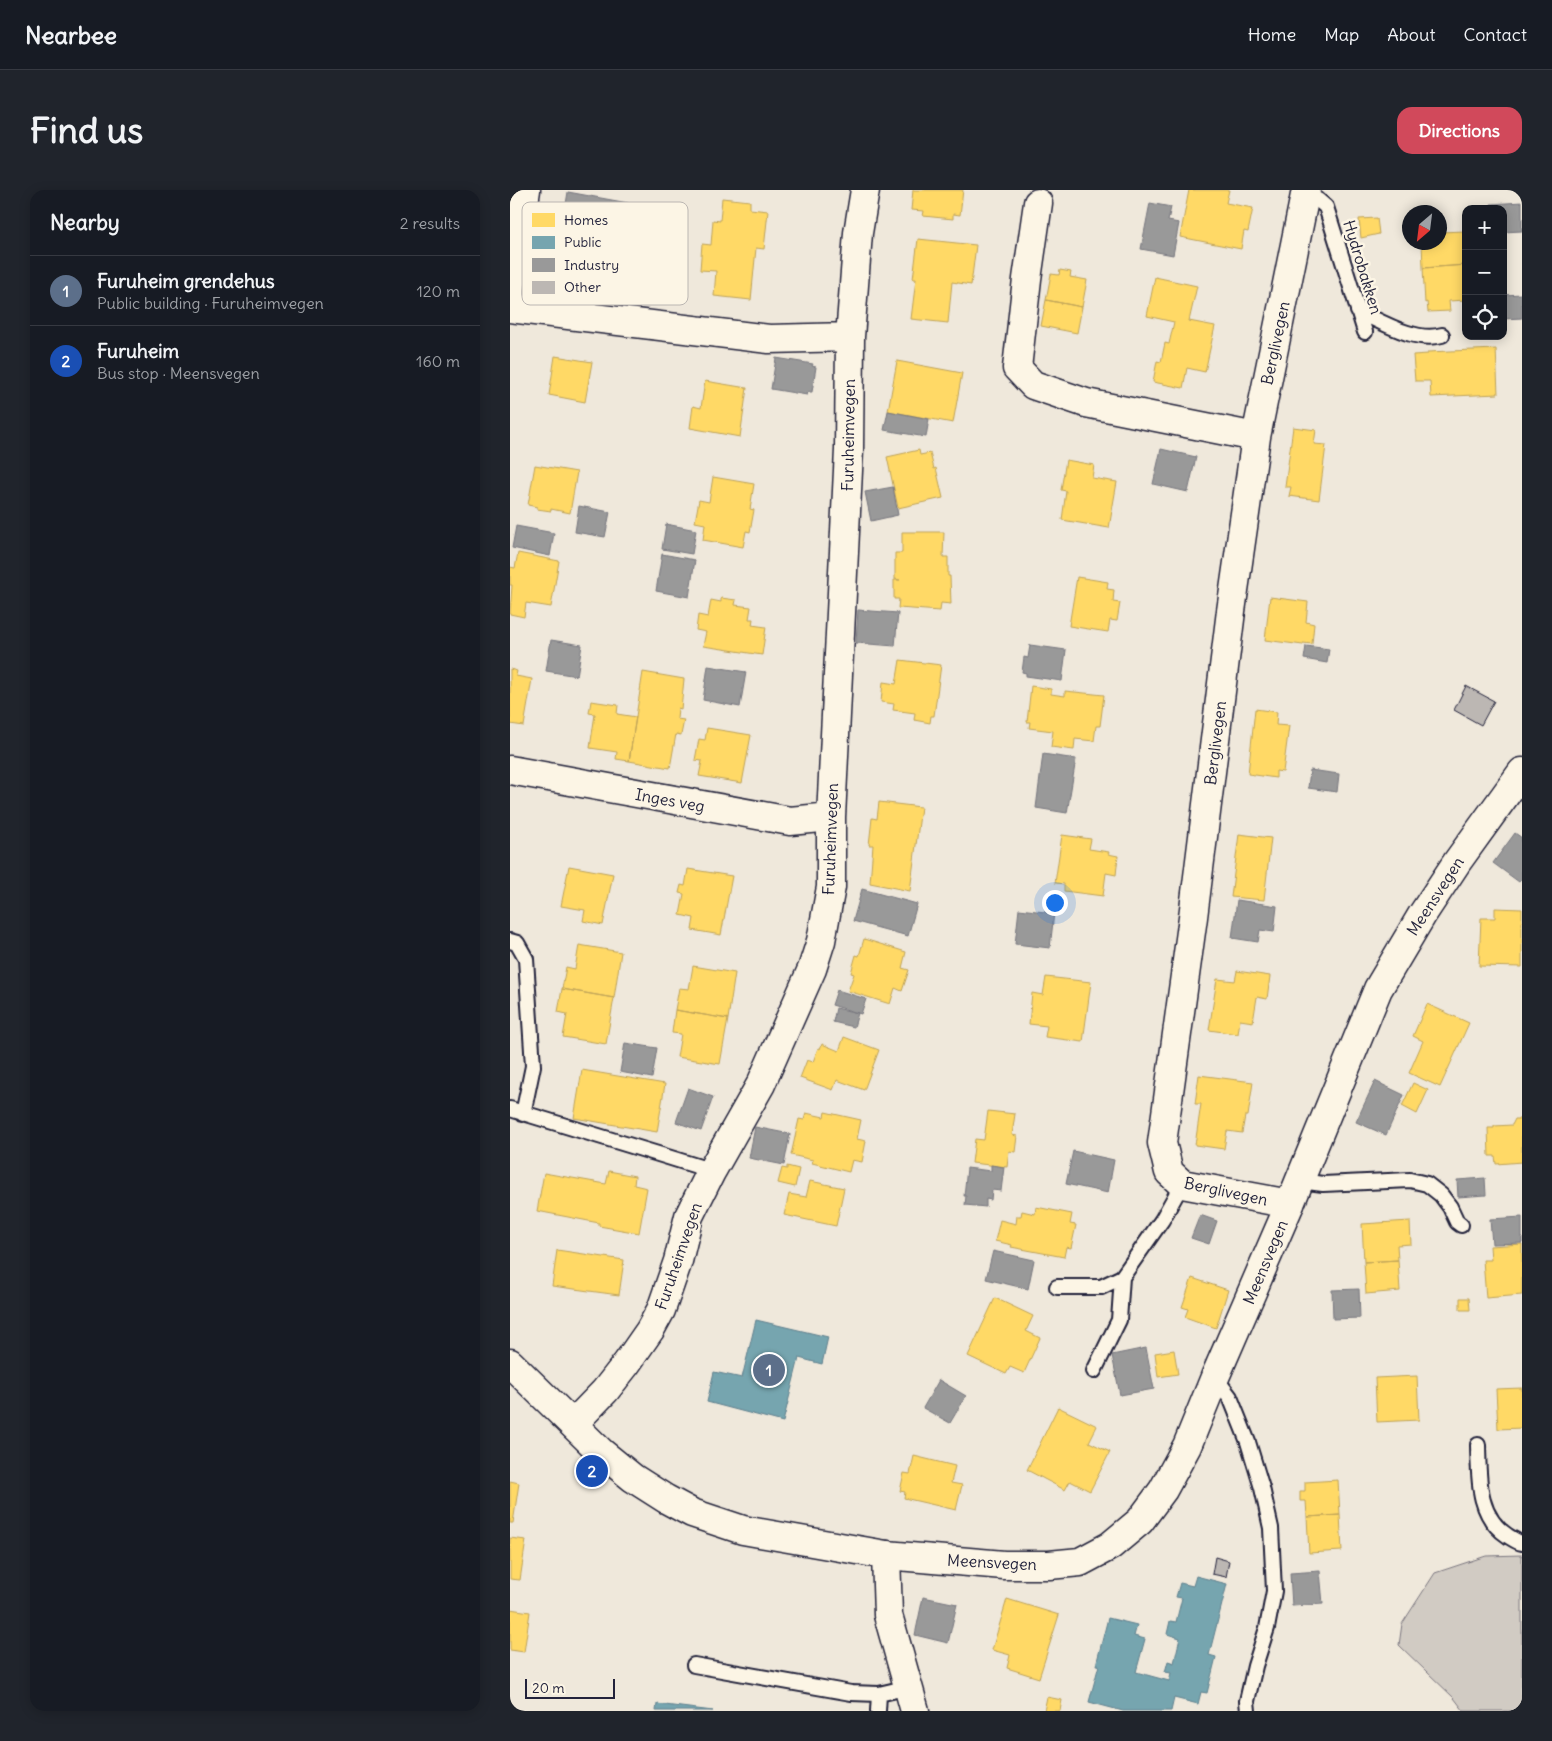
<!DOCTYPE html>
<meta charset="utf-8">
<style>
body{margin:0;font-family:Delius,sans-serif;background:#20242c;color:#f1f3f6}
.controls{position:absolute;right:15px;top:15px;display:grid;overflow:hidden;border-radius:10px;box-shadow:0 2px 12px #0003}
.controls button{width:45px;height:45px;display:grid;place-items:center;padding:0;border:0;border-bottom:1px solid #363941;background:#171b24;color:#f1f3f6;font:25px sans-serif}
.compass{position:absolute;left:892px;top:15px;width:45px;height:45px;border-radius:50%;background:#171b24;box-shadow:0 2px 12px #0003;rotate:208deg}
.scale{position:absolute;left:15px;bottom:12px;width:90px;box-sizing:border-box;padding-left:5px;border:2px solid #22223b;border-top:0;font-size:14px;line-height:18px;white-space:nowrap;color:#22223b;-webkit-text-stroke:4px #fcf5e5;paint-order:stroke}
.you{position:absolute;left:544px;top:712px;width:18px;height:18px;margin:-12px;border:4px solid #fff;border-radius:50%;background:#1a73e8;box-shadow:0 0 0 8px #1a73e833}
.badge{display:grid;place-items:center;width:32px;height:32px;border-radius:50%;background:#d1495b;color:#fff;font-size:16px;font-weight:700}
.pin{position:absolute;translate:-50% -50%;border:2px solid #fff;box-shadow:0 1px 5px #0006}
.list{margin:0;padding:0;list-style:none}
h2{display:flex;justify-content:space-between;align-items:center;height:65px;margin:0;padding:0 20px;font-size:21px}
h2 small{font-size:16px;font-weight:400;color:#9ea1a6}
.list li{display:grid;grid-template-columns:32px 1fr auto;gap:15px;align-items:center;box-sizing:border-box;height:70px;padding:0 20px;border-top:1px solid #363941}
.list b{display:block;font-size:19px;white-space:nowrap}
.list p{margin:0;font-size:16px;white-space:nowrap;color:#9ea1a6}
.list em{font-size:16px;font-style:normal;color:#9ea1a6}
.icon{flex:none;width:28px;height:28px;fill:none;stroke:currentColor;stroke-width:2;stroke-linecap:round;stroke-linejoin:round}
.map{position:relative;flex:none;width:1012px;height:1521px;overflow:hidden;border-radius:15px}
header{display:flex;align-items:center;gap:30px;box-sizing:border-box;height:70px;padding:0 25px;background:#171b24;border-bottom:1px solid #363941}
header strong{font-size:24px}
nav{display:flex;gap:28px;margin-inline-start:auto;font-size:18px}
.intro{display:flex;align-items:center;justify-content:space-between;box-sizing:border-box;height:120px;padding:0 30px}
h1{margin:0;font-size:35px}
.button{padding:12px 22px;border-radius:15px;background:#d1495b;color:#fff;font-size:18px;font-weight:700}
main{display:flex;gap:30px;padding:0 30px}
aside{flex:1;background:#171b24;border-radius:15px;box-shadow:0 2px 12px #0003}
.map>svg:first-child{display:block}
.green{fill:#d1cbc3;stroke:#7a767f}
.homes{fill:#ffd966;stroke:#bda259}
.public{fill:#76a5af;stroke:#5d7e8c}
.industry{fill:#999;stroke:#75757d}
.building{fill:#bcb7b3;stroke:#22223b}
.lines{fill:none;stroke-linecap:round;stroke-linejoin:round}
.service-casing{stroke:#22223b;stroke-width:18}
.minor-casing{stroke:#22223b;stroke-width:31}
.tertiary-casing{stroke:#22223b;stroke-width:31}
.service{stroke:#fcf5e5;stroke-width:14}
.minor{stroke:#fcf5e5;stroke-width:28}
.tertiary{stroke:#fcf5e5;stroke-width:28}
.labels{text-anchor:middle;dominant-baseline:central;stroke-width:5;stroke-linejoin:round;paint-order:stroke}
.street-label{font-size:16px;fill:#22223b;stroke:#fcf5e5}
.key{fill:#fcf5e5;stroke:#bbb6b2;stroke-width:1}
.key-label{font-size:14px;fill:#22223b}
</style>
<header>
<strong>Nearbee</strong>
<nav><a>Home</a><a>Map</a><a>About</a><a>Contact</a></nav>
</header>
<div class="intro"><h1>Find us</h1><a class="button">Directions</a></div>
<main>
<aside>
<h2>Nearby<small>2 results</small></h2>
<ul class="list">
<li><span class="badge" style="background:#5c6f8a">1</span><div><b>Furuheim grendehus</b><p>Public building · Furuheimvegen</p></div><em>120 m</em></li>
<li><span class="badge" style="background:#1a4fb4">2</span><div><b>Furuheim</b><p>Bus stop · Meensvegen</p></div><em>160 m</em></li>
</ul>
</aside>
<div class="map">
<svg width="1012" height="1521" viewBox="0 0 1012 1521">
<rect width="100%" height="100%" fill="#efe8db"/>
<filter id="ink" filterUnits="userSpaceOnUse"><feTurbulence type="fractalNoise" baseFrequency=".02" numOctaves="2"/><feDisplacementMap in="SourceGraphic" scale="10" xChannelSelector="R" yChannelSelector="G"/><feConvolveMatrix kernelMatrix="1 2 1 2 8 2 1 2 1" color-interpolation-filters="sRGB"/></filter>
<g filter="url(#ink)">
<path class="green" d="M 1012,1365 L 1012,1521 L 954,1521 L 944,1508 L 889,1455 L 892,1434 L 925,1383 L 976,1366 Z"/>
<path class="homes" d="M 403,0 L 453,0 L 450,25 L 443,24 L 443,29 L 413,26 L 414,21 L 401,20 Z
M 679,0 L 719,0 L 716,13 L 743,18 L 738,42 L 734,41 L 731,59 L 670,47 Z
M 212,8 L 240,11 L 240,19 L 258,21 L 254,59 L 246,58 L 241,110 L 204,106 L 206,81 L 190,80 L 192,54 L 201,55 L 203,30 L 210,31 Z
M 867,28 L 869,44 L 851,48 L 849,29 Z
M 956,41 L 956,75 L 913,78 L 912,52 L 929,52 L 929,42 Z
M 408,49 L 466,55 L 461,95 L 442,92 L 438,133 L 401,129 L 406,89 L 403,89 Z
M 956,75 L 956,110 L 939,111 L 940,121 L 918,122 L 917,112 L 915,113 L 913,78 Z
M 550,80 L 561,82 L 560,87 L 577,90 L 572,117 L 536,110 L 541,84 L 549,85 Z
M 645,87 L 687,96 L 679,131 L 705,136 L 695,182 L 677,178 L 673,198 L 643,192 L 647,171 L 651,172 L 655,153 L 659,154 L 664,132 L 637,126 Z
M 536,110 L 572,117 L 567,143 L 531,136 Z
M 986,159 L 988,204 L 921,207 L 920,191 L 905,191 L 903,165 L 918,164 L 918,162 Z
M 45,166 L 82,172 L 75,212 L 39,205 Z
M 387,171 L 452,183 L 443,233 L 378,221 Z
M 195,191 L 237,198 L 230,247 L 180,238 L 183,216 L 191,218 Z
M 783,237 L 806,240 L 804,254 L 816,255 L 809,310 L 779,306 L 781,297 L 775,297 Z
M 409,260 L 410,265 L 420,263 L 424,279 L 426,278 L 433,308 L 388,318 L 377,267 Z
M 556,270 L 584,275 L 582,288 L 607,292 L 599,338 L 552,330 L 556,301 L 551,300 Z
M 25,275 L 67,282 L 60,323 L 41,319 L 41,321 L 27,319 L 27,317 L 18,315 Z
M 203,287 L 244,294 L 240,319 L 244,320 L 240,342 L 236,341 L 233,357 L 193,350 L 195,334 L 185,332 L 189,310 L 199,312 Z
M 392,342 L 434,342 L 433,367 L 438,367 L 438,386 L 440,386 L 441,414 L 431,413 L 430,421 L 388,418 L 389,409 L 384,409 L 384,390 L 390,390 L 385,389 L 385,363 L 392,363 Z
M 8,363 L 49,371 L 41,417 L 16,413 L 14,427 L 0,424 L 2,395 L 0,395 L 0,377 L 5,378 Z
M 567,387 L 598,392 L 597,399 L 604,400 L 603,412 L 610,413 L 607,431 L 600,430 L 598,442 L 559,436 Z
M 760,407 L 798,412 L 796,432 L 804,434 L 802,454 L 793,453 L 793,455 L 755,450 Z
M 211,408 L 226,410 L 225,415 L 241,417 L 239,429 L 243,429 L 242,435 L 256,437 L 252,465 L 193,456 L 196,442 L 186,440 L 188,425 L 198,427 L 201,410 L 211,412 Z
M 390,470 L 431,475 L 424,526 L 421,526 L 420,533 L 404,530 L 405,523 L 383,520 L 384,514 L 371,512 L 373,492 L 386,494 Z
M 0,479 L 7,481 L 6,486 L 22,489 L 14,536 L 0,534 Z
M 133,482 L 174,489 L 171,519 L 168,518 L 167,529 L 174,530 L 171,545 L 166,544 L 160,578 L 119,571 Z
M 521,496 L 541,499 L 541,504 L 555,506 L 555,501 L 594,505 L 590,536 L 586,536 L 584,551 L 565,549 L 564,560 L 541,557 L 543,541 L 519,538 L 520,532 L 517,532 Z
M 81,511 L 108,515 L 107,524 L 126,527 L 119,571 L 106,569 L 107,562 L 80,558 L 85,524 L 79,523 Z
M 745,519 L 767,522 L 766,535 L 779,536 L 773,582 L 766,581 L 766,588 L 738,584 Z
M 197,538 L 241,545 L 232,593 L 189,586 L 192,571 L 185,570 L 189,549 L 195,550 Z
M 369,612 L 411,617 L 400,701 L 360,693 L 363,655 L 359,655 L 362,628 L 367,629 Z
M 729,644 L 761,648 L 754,710 L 721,707 Z
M 552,645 L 581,649 L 579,659 L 599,662 L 598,664 L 608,666 L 606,685 L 596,683 L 593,706 L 554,701 L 554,694 L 545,693 Z
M 59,676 L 103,684 L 93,735 L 73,731 L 75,720 L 51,716 Z
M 178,679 L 222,686 L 211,745 L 182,740 L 184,728 L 170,725 L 174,704 L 169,703 L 171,695 L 175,696 Z
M 985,718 L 1012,719 L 1012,777 L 969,776 L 971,728 L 985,728 Z
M 354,749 L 396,762 L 392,778 L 399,780 L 392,801 L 385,798 L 380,814 L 338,801 L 344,784 L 341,783 L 346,765 L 349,766 Z
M 69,755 L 111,762 L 104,808 L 52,799 L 56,777 L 65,779 Z
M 183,776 L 225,783 L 218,829 L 165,820 L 169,798 L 179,799 Z
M 727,781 L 760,786 L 757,809 L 747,807 L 743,832 L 730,830 L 728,844 L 699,840 L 707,789 L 725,791 Z
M 536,787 L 581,792 L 573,852 L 535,847 L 537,836 L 519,834 L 522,803 L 533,805 Z
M 52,799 L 104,808 L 96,854 L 53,847 L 57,824 L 48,822 Z
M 917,814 L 959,833 L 930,897 L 899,883 L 913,851 L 903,846 Z
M 165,820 L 218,829 L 210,874 L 167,867 L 171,844 L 162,843 Z
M 334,847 L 369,860 L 354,900 L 327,890 L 323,900 L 290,888 L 297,870 L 303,872 L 308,858 L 310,859 L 312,854 L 329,861 Z
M 72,880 L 155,894 L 147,942 L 64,928 Z
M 689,885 L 743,892 L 738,926 L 735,926 L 732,943 L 717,941 L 714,959 L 685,955 L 691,914 L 685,914 Z
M 903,893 L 918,900 L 907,924 L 892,916 Z
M 478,921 L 505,924 L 502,945 L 507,946 L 505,962 L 499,961 L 497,977 L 462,973 L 465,949 L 474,950 Z
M 315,922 L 351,930 L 347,949 L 356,951 L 352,972 L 342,970 L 339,982 L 302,973 L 303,970 L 281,965 L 289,929 L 294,930 L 296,923 L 314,927 Z
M 1005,929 L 1012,929 L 1012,972 L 986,974 L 985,966 L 979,966 L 978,938 L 984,938 L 984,936 L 1002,935 Z
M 277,976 L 289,979 L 285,997 L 268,993 L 272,978 L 277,979 Z
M 99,981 L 125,986 L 124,995 L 137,998 L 129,1043 L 89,1036 L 89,1033 L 27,1021 L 34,983 L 96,994 Z
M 300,991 L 334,998 L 326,1036 L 274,1025 L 279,1004 L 296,1007 Z
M 526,1017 L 562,1024 L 560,1034 L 566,1035 L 561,1058 L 556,1057 L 554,1067 L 501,1057 L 502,1055 L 485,1051 L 490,1030 L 506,1034 L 507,1026 L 511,1026 L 512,1021 L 525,1024 Z
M 900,1031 L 901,1054 L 887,1055 L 888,1070 L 854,1072 L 852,1034 Z
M 1012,1054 L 1012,1105 L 976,1108 L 973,1070 L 981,1070 L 980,1056 Z
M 47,1060 L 114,1070 L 109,1105 L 42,1096 Z
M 888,1070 L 890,1101 L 856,1104 L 854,1072 Z
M 682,1088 L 718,1100 L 706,1138 L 675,1127 L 678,1119 L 672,1117 Z
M 485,1108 L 523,1126 L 516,1141 L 530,1148 L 514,1183 L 500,1177 L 496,1184 L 458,1166 Z
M 950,1108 L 959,1108 L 960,1120 L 950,1120 Z
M 664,1160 L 668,1184 L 648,1187 L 645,1163 Z
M 907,1186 L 909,1230 L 867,1232 L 865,1188 Z
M 1012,1198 L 1012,1238 L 988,1239 L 986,1199 Z
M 548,1217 L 587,1236 L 579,1252 L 600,1262 L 580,1301 L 560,1291 L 555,1300 L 517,1280 Z
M 404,1266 L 445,1276 L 441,1293 L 452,1295 L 446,1320 L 394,1308 L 395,1302 L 390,1301 L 394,1283 L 400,1284 Z
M 828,1290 L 830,1325 L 797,1327 L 796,1311 L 790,1311 L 790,1301 L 795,1301 L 795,1292 Z
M 0,1291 L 9,1293 L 3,1333 L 0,1333 Z
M 830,1325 L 832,1361 L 799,1363 L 797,1327 Z
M 0,1348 L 16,1350 L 10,1390 L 0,1389 Z
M 497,1409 L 549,1425 L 529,1488 L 497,1478 L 500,1465 L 482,1460 Z
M 0,1419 L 20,1422 L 14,1462 L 0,1460 Z
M 537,1507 L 552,1510 L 550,1521 L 534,1521 Z"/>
<path class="public" d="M 246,1130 L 318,1147 L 312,1174 L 289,1168 L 273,1232 L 197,1212 L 204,1182 L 232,1188 Z
M 686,1386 L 717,1394 L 699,1465 L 706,1467 L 697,1503 L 691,1502 L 688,1514 L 664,1508 L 661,1521 L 613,1521 L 579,1512 L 589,1475 L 586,1475 L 598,1428 L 627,1435 L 624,1446 L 635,1449 L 626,1482 L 659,1491 L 661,1483 L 655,1482 L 658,1471 L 664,1473 L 670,1448 L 657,1444 L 660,1431 L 666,1432 L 672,1408 L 666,1407 L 670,1393 L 683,1396 Z
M 147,1514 L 203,1521 L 146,1521 Z"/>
<path class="industry" d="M 58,2 L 118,13 L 116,29 L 97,26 L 97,25 L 88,23 L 87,25 L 55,20 Z
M 1012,12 L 1012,41 L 993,42 L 993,19 L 981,19 L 981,14 Z
M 640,13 L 661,17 L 658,31 L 669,33 L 663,65 L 631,59 Z
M 1012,104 L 1012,128 L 993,129 L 993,105 Z
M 266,168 L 303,174 L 302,176 L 306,177 L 302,202 L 298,202 L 297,205 L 261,199 Z
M 378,221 L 419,229 L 416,247 L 374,240 Z
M 651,259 L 686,267 L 678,302 L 643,294 Z
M 383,297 L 388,325 L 361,331 L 355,302 Z
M 69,316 L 100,322 L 95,347 L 65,342 Z
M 156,334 L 186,340 L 182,364 L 152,359 Z
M 6,336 L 44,343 L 40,366 L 2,358 Z
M 152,364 L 185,370 L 179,407 L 146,401 Z
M 348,420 L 388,423 L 385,456 L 346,453 Z
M 41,450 L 72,455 L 67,486 L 36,481 Z
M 520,455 L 556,460 L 552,491 L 516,486 L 516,483 L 512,482 L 514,467 L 518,468 Z
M 796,456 L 819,459 L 817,473 L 794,469 Z
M 198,476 L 236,482 L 230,517 L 193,510 Z
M 533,564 L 566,569 L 557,623 L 526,618 Z
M 800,580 L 829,584 L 827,602 L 798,598 Z
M 1005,643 L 1012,648 L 1012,688 L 1009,692 L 983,673 Z
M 352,699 L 407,714 L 398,746 L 343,731 Z
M 727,710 L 767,716 L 764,742 L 750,740 L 748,752 L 722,748 Z
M 509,719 L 544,723 L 540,758 L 505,754 Z
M 327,800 L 356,809 L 351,824 L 322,815 Z
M 326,818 L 348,823 L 344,837 L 323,832 Z
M 115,853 L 147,858 L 142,888 L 110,882 Z
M 865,891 L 894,905 L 876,945 L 846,932 Z
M 178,898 L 203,907 L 191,941 L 166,932 Z
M 245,937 L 280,944 L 274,975 L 239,968 Z
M 563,961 L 604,970 L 598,1003 L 556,994 Z
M 481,975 L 494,977 L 491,1001 L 482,1000 L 481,1010 L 476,1009 L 476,1017 L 455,1015 L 456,1006 L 454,1006 L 457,978 L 481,981 Z
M 975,988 L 976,1005 L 948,1007 L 947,990 Z
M 690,1025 L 707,1031 L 699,1054 L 681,1048 Z
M 1012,1027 L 1012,1053 L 982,1054 L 980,1029 Z
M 483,1061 L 524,1070 L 518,1099 L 476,1089 Z
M 849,1099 L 850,1128 L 823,1129 L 822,1100 Z
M 636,1158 L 644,1199 L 610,1205 L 602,1165 Z
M 429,1190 L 456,1206 L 440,1233 L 413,1218 Z
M 810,1381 L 813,1414 L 782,1416 L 780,1383 Z
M 413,1407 L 447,1414 L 438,1453 L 405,1445 Z"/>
<path class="building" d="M 956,496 L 984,511 L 971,535 L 944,520 Z
M 705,1367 L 719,1371 L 716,1387 L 702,1384 Z"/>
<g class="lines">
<defs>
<path id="service" d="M 795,4 L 808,10 L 816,17 L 855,142
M 848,121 C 872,132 906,153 932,145
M 0,751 L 7,753 L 16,769 L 23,876 L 13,924
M 0,919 L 148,964 L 190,977 L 201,982
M 790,991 L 813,994 L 900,990 L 917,994 L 931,1005 L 940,1017 L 947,1032 L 951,1035
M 547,1097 L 591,1097 L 612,1087
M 584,1181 L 609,1130 L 612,1087 L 652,1030 L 672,994
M 705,1187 L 720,1207 L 738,1252 L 752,1298 L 761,1338 L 764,1401 L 757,1438 L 745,1476 L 737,1511 L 738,1521
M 968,1255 C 969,1289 967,1326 998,1346 C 1003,1349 1007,1352 1012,1353
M 184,1475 L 341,1503 L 369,1504 L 399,1497
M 368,1521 L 369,1504"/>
<path id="minor" d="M 528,13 L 517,89 L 507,178 L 523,195 L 576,213 L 746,247
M 0,106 L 16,0
M 0,118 L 259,149 L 340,147
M 0,580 L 280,631 L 321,627
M 780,1014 L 672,994 L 659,982 L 652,953 L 683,727 L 721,421 L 746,247 L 796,0
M 63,1234 L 95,1201 L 117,1173 L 140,1140 L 151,1120 L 168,1071 L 179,1026 L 201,982 L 251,894 L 302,779 L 311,751 L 321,697 L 321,627 L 339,260 L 340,147 L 348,43 L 355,0
M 376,1365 L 378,1425 L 405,1521"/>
<path id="tertiary" d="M 0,1173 L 91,1262 L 123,1288 L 156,1309 L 182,1323 L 233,1340 L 376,1365 L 494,1375 L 539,1375 L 570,1372 L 600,1356 L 630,1331 L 653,1300 L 677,1256 L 705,1187 L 780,1014 L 868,799 L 912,725 L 947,672 L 1012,582"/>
</defs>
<use href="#service" class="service-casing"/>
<use href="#minor" class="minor-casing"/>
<use href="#tertiary" class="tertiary-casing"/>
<use href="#service" class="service"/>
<use href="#minor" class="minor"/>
<use href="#tertiary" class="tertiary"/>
</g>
</g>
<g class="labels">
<g class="street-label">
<text transform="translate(853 77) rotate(73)">Hydrobakken</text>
<text transform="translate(765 153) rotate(-78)">Berglivegen</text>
<text transform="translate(338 245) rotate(-89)">Furuheimvegen</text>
<text transform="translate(705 553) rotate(-83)">Berglivegen</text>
<text transform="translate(160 610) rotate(10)">Inges veg</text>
<text transform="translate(320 649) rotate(-88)">Furuheimvegen</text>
<text transform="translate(925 706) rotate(-57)">Meensvegen</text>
<text transform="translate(716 1001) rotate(12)">Berglivegen</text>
<text transform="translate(168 1066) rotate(-71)">Furuheimvegen</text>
<text transform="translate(755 1072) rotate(-67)">Meensvegen</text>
<text transform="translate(482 1372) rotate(3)">Meensvegen</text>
</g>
</g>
<rect x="12" y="12" width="166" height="103" rx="8" class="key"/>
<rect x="22" y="23" width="23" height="14" fill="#ffd966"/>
<rect x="22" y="46" width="23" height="13" fill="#76a5af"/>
<rect x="22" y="68" width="23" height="14" fill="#999"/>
<rect x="22" y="91" width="23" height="13" fill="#bcb7b3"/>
<g class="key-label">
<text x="54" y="35">Homes</text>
<text x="54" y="57">Public</text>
<text x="54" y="80">Industry</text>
<text x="54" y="102">Other</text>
</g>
</svg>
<div class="controls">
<button>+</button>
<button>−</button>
<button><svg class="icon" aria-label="locate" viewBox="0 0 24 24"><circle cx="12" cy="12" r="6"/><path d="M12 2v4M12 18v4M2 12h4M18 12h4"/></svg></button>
</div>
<svg class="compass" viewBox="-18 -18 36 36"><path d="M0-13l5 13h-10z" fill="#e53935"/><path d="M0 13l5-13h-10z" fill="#9ea1a6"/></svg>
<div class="scale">20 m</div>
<div class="you"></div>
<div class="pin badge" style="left:259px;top:1180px;background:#5c6f8a">1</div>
<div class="pin badge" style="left:82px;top:1281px;background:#1a4fb4">2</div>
</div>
</main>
